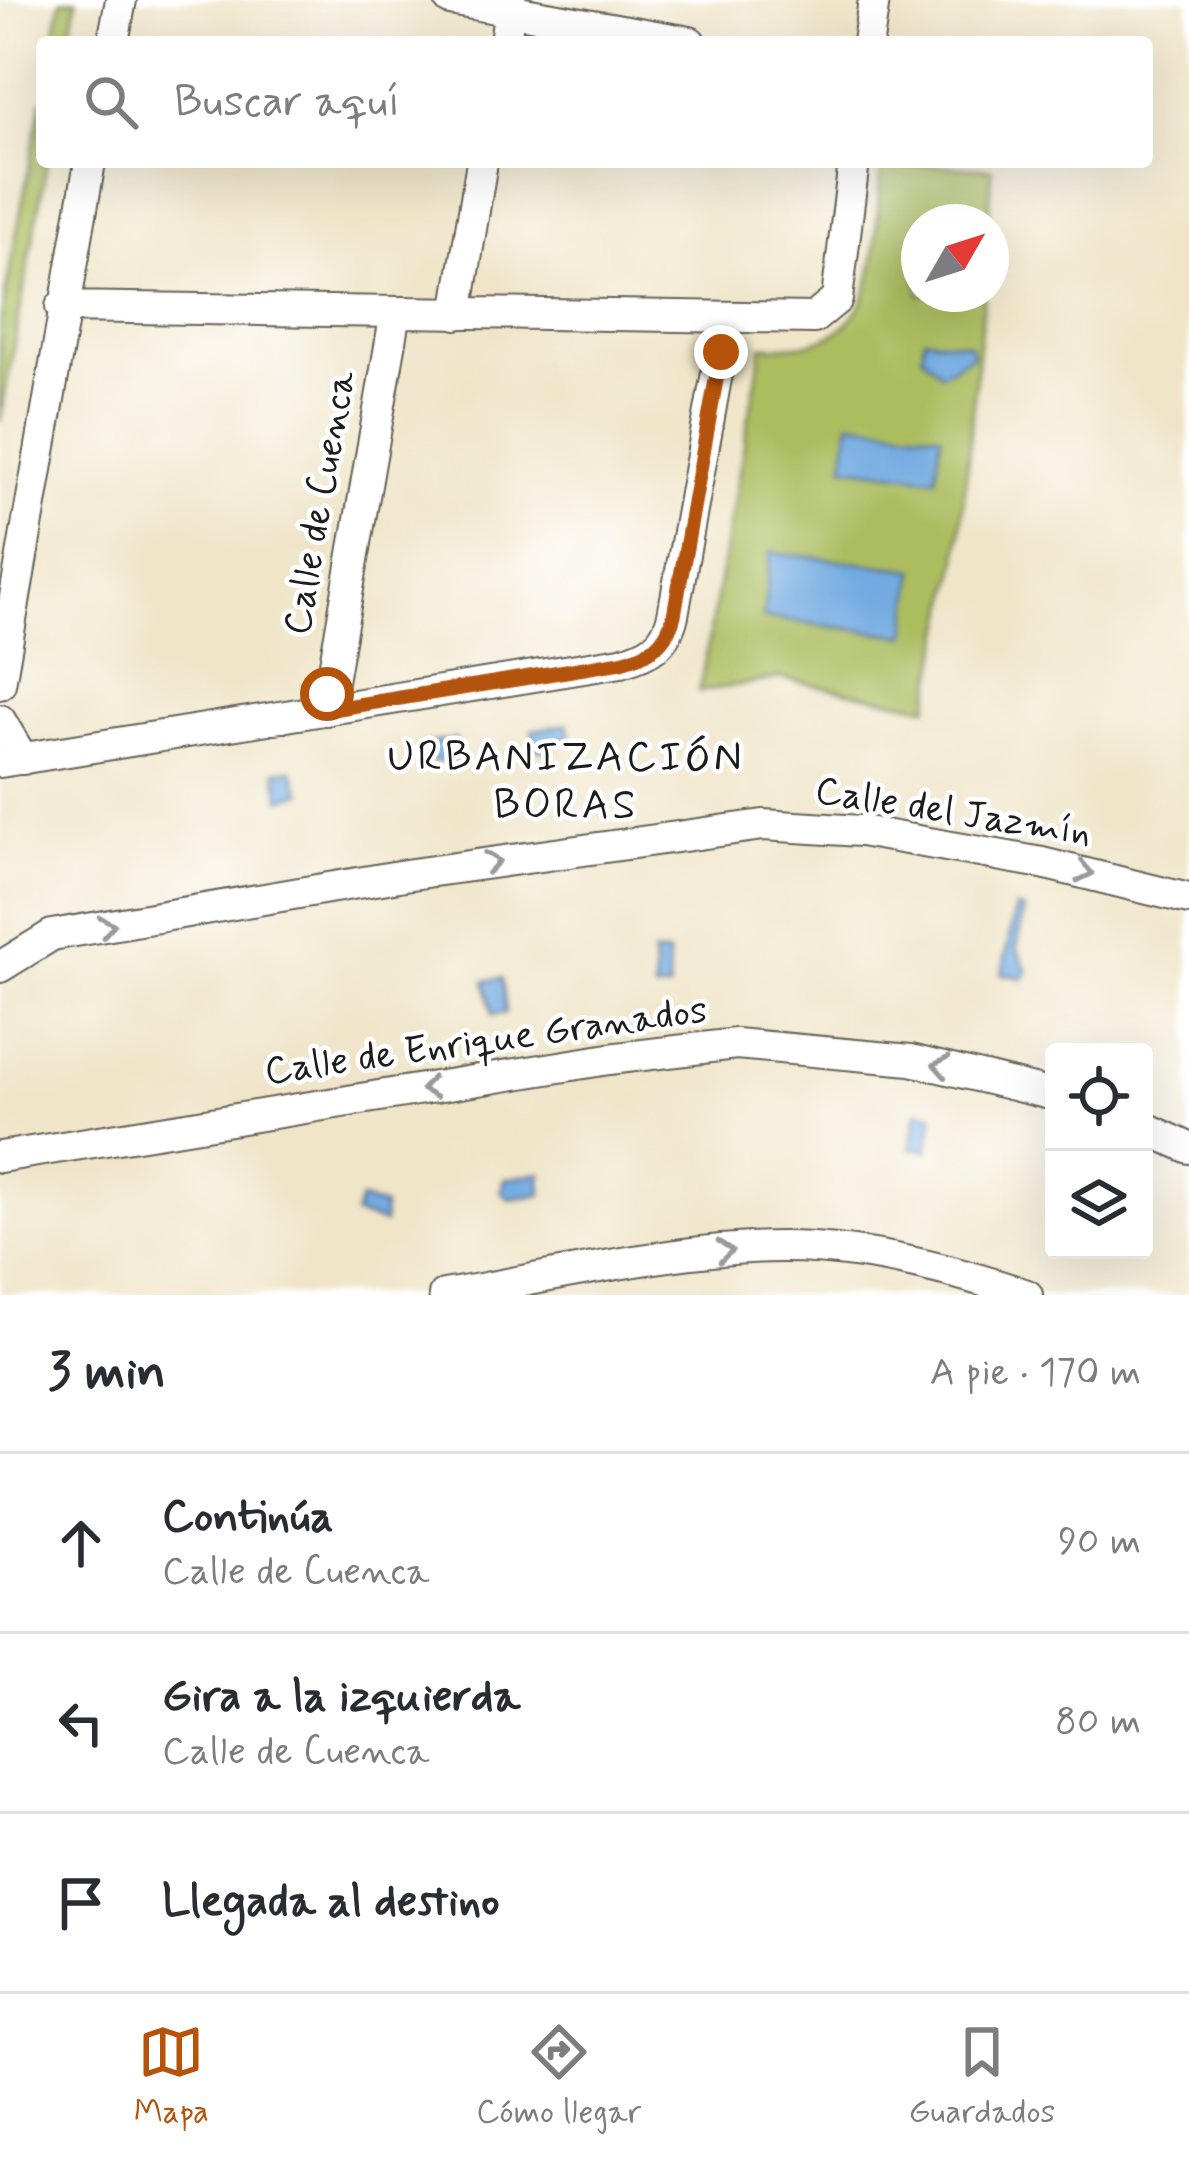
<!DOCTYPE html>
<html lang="es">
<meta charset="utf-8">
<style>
body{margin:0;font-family:Mynerve,sans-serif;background:#f7f7f7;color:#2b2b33}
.controls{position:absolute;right:36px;bottom:36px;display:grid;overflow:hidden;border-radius:12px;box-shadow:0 12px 48px #0002}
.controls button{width:108px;height:108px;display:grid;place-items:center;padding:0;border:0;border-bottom:3px solid #e1e1e2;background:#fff;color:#2b2b33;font:60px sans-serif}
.compass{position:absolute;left:901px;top:204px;width:108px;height:108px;border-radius:50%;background:#fff;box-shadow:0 12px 48px #0002;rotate:51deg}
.stop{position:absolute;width:36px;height:36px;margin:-27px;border:9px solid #b45309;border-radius:50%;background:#fff}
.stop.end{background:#b45309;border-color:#fff;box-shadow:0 3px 12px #0008}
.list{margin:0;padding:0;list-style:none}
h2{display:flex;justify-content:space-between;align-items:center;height:156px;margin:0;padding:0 48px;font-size:51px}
h2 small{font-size:39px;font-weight:400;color:#7c7c81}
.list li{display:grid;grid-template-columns:78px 1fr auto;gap:36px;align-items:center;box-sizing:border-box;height:180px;padding:0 48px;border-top:3px solid #e1e1e2}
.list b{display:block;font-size:45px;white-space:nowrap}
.list p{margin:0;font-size:39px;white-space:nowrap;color:#7c7c81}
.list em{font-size:39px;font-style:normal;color:#7c7c81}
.icon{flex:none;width:66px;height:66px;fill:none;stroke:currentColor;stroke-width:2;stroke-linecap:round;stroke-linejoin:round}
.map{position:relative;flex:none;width:1189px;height:1295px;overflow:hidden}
.search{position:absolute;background:#fff;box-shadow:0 12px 48px #0002;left:36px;right:36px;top:36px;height:132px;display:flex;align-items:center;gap:30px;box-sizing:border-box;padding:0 42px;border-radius:12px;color:#7c7c81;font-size:45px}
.sheet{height:696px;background:#fff}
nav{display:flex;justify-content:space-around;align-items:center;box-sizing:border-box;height:168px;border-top:3px solid #e1e1e2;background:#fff;font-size:33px;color:#7c7c81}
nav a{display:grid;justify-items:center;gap:6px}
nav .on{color:#b45309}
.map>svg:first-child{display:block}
.green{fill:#acbd60;stroke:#646c3e;stroke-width:3}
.water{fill:#72aae1;stroke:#47637e;stroke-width:3}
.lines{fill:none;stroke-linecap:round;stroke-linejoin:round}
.minor-casing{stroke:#666259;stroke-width:34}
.minor{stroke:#fff;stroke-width:30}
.oneway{stroke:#999}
.route{stroke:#b45309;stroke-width:15}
.labels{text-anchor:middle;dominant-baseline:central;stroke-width:9;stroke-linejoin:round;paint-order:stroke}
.street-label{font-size:39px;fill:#1c1c1c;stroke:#fff}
.neighbourhood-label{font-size:42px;letter-spacing:3px;fill:#1c1c1c;stroke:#fff}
</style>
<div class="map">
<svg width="1189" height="1295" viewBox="0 0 1189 1295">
<rect width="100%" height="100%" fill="#fff"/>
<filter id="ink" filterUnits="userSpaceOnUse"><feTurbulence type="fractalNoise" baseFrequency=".00833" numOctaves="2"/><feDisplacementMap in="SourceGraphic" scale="24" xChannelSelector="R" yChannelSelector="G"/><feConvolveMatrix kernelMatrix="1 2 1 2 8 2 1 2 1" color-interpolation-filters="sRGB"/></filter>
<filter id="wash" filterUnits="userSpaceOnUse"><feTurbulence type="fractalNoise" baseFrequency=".004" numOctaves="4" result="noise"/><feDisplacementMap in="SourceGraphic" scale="48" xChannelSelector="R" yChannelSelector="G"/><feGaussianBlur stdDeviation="2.7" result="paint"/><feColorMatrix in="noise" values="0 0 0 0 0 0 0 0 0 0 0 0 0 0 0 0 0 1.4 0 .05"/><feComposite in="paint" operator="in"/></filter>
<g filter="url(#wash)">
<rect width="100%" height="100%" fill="#f0e5c9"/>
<path class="green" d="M 61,0 L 77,0 L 69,42 L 53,42 Z
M 42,99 L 42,162 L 47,162 L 0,422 L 0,322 Z
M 882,162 L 992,169 L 989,222 L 919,222 L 919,294 L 984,294 L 958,558 L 928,707 L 780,678 L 699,692 L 762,346 C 890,354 871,258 882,162 Z"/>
<path class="water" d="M 924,338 L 970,344 L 973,355 L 941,373 L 922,355 Z
M 850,422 L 941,434 L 936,478 L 844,466 Z
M 771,552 L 915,570 L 907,636 L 763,618 Z
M 568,724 L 571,737 L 556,739 L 550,751 L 534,748 L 532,730 Z
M 455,739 L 454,762 L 427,761 L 425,744 Z
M 292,769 L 302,793 L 281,800 L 276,771 Z
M 1015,908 L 1024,910 L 1017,948 L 1028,972 L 1024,978 L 1002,974 Z
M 653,954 L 668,954 L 669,990 L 655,991 Z
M 502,978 L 506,1013 L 493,1015 L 485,981 Z
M 917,1111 L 934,1114 L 928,1151 L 911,1148 Z
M 541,1173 L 542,1195 L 508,1199 L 501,1191 L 505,1179 Z
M 360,1200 L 383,1206 L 384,1223 L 355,1215 Z"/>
</g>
<g filter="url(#ink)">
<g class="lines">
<defs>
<path id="minor" d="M 450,0 L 690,42
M 113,42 L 121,0
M 505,42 L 511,0
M 868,42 L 874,0
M 61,307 L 814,318 L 837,299 L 854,162
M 457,314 L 482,162
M 0,684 L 90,162
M 327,710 L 396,312
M 0,720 L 23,759
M 0,762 L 621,662 C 650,654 666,645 673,615 L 727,318
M 0,967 L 52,935 L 405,875 L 763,825 L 861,831 L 1042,863 L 1189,899
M 1144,1127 L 1189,1148
M 0,1157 L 609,1059 L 736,1044 L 911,1060 L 1054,1095
M 444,1295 C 555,1277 670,1248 783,1247 C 863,1247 951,1269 1027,1295"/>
</defs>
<use href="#minor" class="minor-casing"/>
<use href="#minor" class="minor"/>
</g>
<defs><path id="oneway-chevron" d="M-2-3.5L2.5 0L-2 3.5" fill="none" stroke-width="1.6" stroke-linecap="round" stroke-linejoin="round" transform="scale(3)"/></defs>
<g class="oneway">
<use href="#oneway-chevron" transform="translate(492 862) rotate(-8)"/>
<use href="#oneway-chevron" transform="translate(1085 872) rotate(12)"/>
<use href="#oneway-chevron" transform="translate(107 926) rotate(-10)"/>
<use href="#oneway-chevron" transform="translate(941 1066) rotate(-169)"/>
<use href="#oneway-chevron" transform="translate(429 1088) rotate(171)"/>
<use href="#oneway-chevron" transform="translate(725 1251) rotate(-5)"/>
</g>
</g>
<g class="lines" filter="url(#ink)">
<path class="route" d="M 327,694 L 327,710 L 621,662 C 650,654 666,645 674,615 L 721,352"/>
</g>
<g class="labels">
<g class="street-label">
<text transform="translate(321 503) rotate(-80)">Calle de Cuenca</text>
<text transform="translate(953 813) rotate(9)">Calle del Jazmín</text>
<text transform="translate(486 1042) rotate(-8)">Calle de Enrique Granados</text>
</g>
<g class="neighbourhood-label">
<text x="566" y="758">URBANIZACIÓN<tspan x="566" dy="48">BORAS</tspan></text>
</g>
</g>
</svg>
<div class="controls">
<button><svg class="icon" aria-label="locate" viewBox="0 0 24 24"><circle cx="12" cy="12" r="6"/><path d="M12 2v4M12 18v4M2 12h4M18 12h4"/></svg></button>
<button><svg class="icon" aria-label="layers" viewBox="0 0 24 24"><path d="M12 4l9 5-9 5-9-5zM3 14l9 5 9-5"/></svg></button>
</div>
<svg class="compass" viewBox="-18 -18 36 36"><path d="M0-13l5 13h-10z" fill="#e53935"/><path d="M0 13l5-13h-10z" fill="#7c7c81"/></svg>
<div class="stop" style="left:327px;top:694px"></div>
<div class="stop end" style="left:721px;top:352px"></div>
<div class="search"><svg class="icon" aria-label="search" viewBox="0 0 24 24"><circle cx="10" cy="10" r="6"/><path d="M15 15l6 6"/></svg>Buscar aquí</div>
</div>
<section class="sheet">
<h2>3 min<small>A pie · 170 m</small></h2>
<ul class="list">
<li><svg class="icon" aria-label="ahead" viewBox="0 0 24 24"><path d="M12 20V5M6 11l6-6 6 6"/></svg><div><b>Continúa</b><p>Calle de Cuenca</p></div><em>90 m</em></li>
<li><svg class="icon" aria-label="left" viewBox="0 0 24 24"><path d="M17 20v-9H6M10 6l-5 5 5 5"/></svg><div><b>Gira a la izquierda</b><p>Calle de Cuenca</p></div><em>80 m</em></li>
<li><svg class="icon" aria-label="arrive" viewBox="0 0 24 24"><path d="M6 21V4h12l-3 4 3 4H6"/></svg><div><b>Llegada al destino</b></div></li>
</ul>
</section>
<nav>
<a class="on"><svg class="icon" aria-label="map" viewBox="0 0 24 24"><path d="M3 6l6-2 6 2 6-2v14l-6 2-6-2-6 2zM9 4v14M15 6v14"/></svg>Mapa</a>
<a><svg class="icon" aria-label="directions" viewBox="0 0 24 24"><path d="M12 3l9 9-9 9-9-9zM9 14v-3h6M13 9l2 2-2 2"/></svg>Cómo llegar</a>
<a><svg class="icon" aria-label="saved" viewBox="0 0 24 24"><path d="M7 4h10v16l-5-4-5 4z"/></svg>Guardados</a>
</nav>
